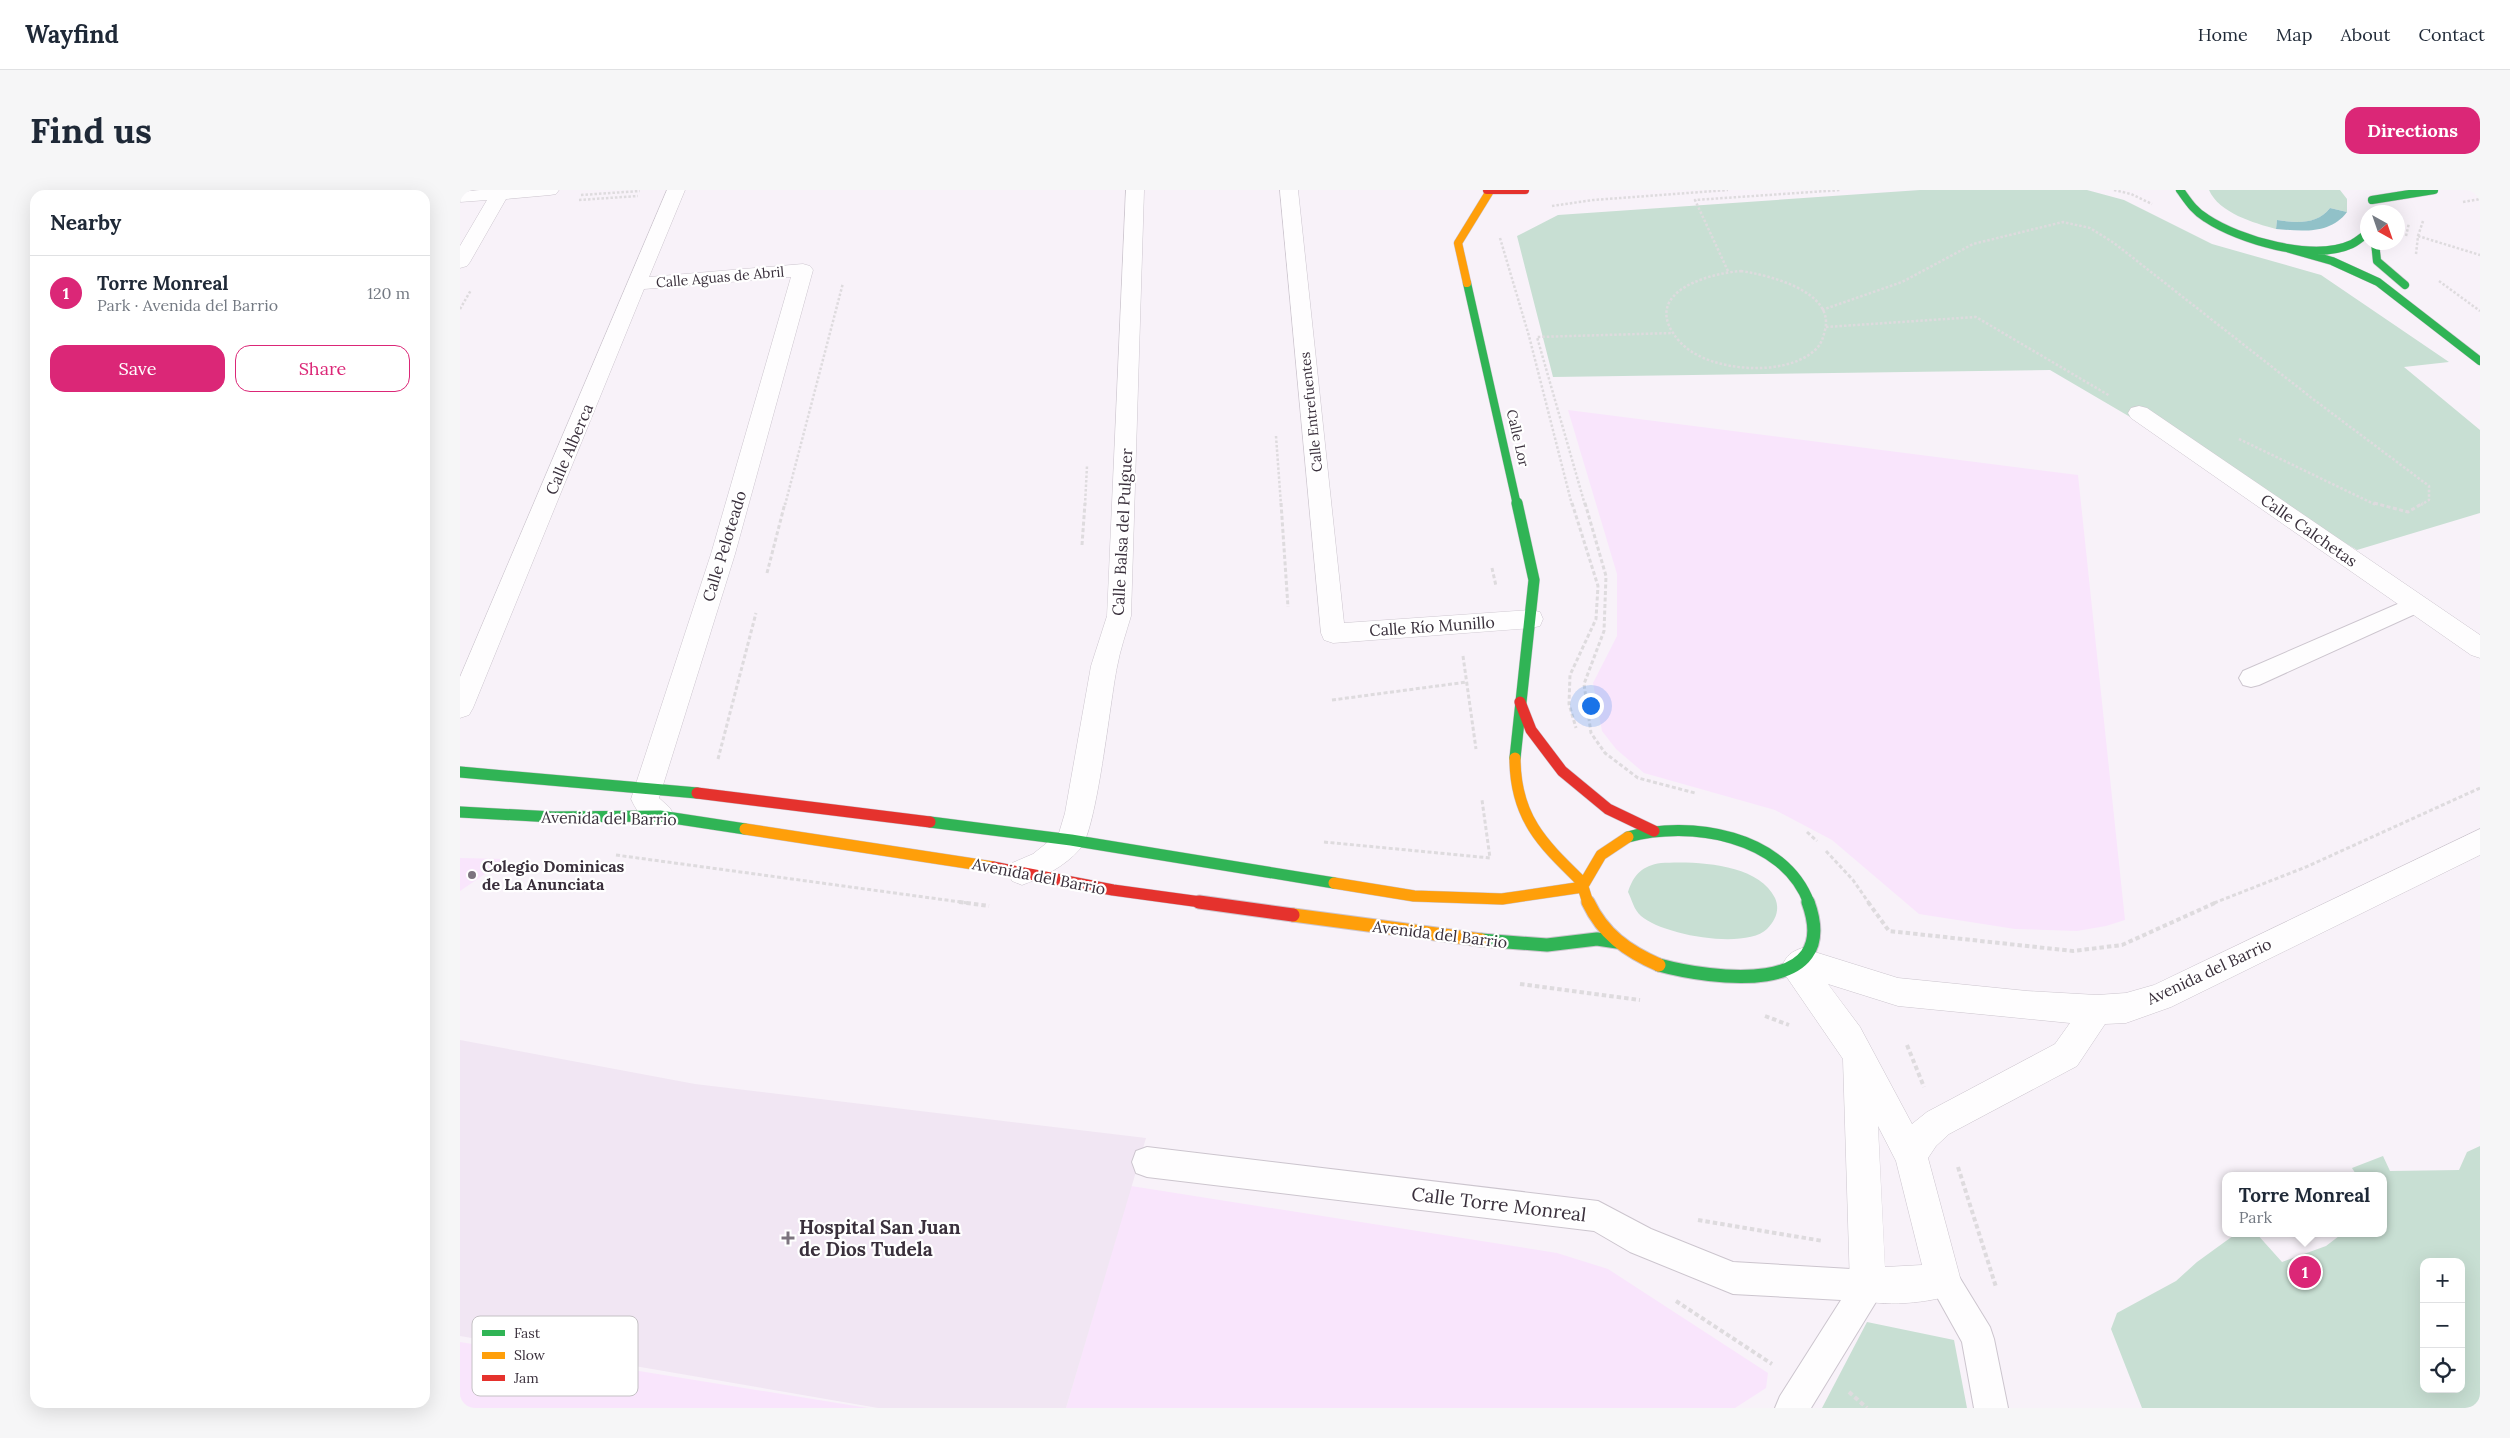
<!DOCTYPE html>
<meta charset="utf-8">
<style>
body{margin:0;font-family:Lora,serif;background:#f6f6f7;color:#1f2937}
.controls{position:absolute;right:15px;bottom:15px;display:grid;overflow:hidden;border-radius:10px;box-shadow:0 5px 20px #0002}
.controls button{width:45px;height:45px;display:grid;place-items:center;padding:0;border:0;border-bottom:1px solid #e0e1e3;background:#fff;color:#1f2937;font:25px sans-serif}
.compass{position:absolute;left:1900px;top:15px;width:45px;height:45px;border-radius:50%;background:#fff;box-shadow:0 5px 20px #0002;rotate:140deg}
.you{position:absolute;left:1130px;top:515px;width:18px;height:18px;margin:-12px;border:4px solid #fff;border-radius:50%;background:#1a73e8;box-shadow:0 0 0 8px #1a73e833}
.badge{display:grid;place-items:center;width:32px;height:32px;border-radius:50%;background:#db2777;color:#fff;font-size:16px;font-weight:700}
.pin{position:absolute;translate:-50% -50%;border:2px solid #fff;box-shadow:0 1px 5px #0006}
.popup{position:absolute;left:1762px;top:982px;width:165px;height:65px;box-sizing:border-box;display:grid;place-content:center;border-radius:10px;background:#fff;filter:drop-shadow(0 1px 4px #0005);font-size:16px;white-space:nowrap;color:#747a83}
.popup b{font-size:19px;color:#1f2937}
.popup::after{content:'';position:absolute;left:50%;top:100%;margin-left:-10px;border:10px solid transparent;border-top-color:#fff}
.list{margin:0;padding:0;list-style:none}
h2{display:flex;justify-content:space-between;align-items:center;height:65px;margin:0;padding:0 20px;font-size:21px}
h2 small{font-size:16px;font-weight:400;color:#747a83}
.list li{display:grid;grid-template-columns:32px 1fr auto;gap:15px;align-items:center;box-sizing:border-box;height:75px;padding:0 20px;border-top:1px solid #e0e1e3}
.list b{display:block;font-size:19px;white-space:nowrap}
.list p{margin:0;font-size:16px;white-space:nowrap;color:#747a83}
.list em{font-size:16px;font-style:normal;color:#747a83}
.actions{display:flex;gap:10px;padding:15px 20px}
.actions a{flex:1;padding:11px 0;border:1px solid #db2777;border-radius:15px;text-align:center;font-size:18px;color:#db2777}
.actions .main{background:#db2777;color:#fff}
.icon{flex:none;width:28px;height:28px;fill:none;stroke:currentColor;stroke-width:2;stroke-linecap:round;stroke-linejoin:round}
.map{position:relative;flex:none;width:2020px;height:1218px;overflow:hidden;border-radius:15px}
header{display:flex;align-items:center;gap:30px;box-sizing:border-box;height:70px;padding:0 25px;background:#fff;border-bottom:1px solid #e0e1e3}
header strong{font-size:24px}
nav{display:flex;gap:28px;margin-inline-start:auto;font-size:18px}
.intro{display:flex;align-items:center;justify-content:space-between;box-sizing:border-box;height:120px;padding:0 30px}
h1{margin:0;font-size:35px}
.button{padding:12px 22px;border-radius:15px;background:#db2777;color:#fff;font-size:18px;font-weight:700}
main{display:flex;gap:30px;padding:0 30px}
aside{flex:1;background:#fff;border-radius:15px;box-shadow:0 5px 20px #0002}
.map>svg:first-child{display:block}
.built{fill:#f9e5fc}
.medical{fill:#f1e6f3}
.green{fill:#c8dfd3;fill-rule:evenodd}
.water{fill:#91c1c8}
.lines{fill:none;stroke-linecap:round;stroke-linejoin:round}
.lane-casing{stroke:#ccc5ce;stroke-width:2}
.street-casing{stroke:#ccc5ce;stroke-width:1}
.fast-far2-casing{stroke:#ccc5ce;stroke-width:9}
.fast-far1-casing{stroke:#ccc5ce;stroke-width:12}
.fast-casing{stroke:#ccc5ce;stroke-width:15}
.slow-far2-casing{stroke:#ccc5ce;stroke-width:9}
.slow-far1-casing{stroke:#ccc5ce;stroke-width:12}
.slow-casing{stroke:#ccc5ce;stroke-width:15}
.jam-far2-casing{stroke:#ccc5ce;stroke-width:9}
.jam-far1-casing{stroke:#ccc5ce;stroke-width:12}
.jam-casing{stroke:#ccc5ce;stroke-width:15}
.path-far2{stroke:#dedbde;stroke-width:2.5;stroke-dasharray:2.5 2;stroke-linecap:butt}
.path-far1{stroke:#dedbde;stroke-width:3;stroke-dasharray:4 2.5;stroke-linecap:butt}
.path{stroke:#dedbde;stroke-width:4;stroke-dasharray:4.5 3;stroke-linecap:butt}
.lane{fill:#fefdfe;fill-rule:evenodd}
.street{fill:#fefdfe;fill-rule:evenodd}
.fast-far2{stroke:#30b455;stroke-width:8}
.fast-far1{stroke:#30b455;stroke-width:11}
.fast{stroke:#30b455;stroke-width:13}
.slow-far2{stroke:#ff9f0a;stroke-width:8}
.slow-far1{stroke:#ff9f0a;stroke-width:11}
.slow{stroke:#ff9f0a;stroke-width:13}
.jam-far2{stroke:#e5322d;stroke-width:8}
.jam-far1{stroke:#e5322d;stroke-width:11}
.jam{stroke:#e5322d;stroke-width:13}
.poi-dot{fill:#7c747e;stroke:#fff;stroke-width:2}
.labels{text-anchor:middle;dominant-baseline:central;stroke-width:4.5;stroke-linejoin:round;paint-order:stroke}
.far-street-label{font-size:14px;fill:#3a303c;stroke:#fff}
.street-label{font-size:16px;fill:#3a303c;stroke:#fff}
.poi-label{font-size:16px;font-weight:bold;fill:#3a303c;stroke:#fff;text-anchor:start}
.near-street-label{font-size:19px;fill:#3a303c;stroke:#fff}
.near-poi-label{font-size:19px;font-weight:bold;fill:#3a303c;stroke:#fff;text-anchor:start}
.key{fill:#fff;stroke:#c4c1c4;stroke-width:1}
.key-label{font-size:14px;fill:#3a303c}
</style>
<header>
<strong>Wayfind</strong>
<nav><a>Home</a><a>Map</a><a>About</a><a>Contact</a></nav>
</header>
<div class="intro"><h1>Find us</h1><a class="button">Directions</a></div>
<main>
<aside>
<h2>Nearby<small></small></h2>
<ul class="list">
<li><span class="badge">1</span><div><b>Torre Monreal</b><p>Park · Avenida del Barrio</p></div><em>120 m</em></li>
</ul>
<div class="actions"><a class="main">Save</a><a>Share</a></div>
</aside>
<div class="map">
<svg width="2020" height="1218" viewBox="0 0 2020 1218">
<rect width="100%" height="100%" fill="#f8f2f9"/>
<path class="built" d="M 1108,220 L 1618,285 L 1665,730 L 1646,736 L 1617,741 L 1555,739 L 1459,724 L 1372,650 L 1315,620 L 1184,583 L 1156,559 L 1142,541 L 1133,493 L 1157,446 L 1157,384 Z
M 0,668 L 47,669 L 0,701 Z
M 671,996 L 1097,1063 L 1148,1079 L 1308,1183 L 1306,1198 L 1275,1218 L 606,1218 Z
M 0,1152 L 408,1218 L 0,1218 Z"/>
<path class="medical" d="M 0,850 L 235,894 L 686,948 L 606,1218 L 418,1218 L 0,1146 Z"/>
<path class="green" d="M 1460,0 L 1627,0 L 1664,10 L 1752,54 L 1861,85 L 1989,172 L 1944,177 L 2020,240 L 2020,323 L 1897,360 L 1590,180 L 1093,187 L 1057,46 L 1098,25 Z
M 1749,0 L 1880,0 L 1887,9 L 1887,22 L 1870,18 C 1857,35 1837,33 1817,30 L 1816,39 C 1794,33 1759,23 1749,0 Z
M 1201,673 C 1235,671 1298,673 1315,708 C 1320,719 1316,730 1307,739 C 1285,760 1203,745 1181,726 C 1174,720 1172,710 1168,702 C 1174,684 1182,676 1201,673 Z
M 2020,956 L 2020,1218 L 1682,1218 L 1651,1139 L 1657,1123 L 1716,1091 L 1737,1072 L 1777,1043 L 1796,1043 L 1822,1072 L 1866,1056 L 1883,1043 L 1924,1043 L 1924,986 L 1897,986 L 1892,978 L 1923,966 L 1930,981 L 1999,980 L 2007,962 ZM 1964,1072 L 2001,1072 L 2001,1199 L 1964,1199 Z
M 1407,1132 L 1494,1150 L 1507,1218 L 1362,1218 Z"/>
<path class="water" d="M 1870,18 L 1887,22 C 1870,45 1841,41 1816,39 L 1817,30 C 1836,33 1857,35 1870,18 Z"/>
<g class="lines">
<defs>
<path id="lane" d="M 1956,406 L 1964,408 L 1967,414 L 1964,420 L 1799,495 L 1791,497 L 1783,495 L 1779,488 L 1783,481 Z
M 687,957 L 1138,1011 L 1191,1039 L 1273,1072 L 1408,1080 L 1419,1085 L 1424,1096 L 1419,1107 L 1351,1218 L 1315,1218 L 1320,1206 L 1381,1110 L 1273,1104 L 1170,1062 L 1134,1041 L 687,987 L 676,983 L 672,972 L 676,961 Z
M 1484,1075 L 1495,1080 L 1530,1137 L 1534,1149 L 1548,1218 L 1514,1218 L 1502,1152 L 1468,1091 L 1473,1080 Z"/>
<path id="street" d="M 20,0 L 99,0 L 96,4 L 90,5 L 46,9 L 10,72 L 7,76 L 0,78 L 0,56 L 27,10 L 0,12 L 0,2 Z
M 207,0 L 225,0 L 189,87 L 343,74 L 350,76 L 353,80 L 275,364 L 199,608 L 210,618 L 214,626 L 210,634 C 190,641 179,626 171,609 L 251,364 L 331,87 L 184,99 L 13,518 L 9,525 L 0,528 L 0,487 Z
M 666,0 L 684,0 L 671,426 C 666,443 660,460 657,477 C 650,511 637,640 620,659 C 604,677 583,687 562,695 L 552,691 L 548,682 L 552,673 L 573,664 L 599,643 L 605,623 L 631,476 L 647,426 Z
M 820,0 L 838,0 L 884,433 L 1071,420 L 1080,422 L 1083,429 L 1080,436 L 1071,438 L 873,453 L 864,450 L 861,443 Z
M 1679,216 L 1687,218 L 2020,445 L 2020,468 L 2011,465 L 1671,228 L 1668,223 L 1671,218 Z
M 2020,639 L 2020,665 L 1711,817 L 1666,833 L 1645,834 L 1617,876 L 1489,944 L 1476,956 L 1468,968 L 1501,1091 L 1496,1103 C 1474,1113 1418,1118 1396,1108 L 1390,1096 L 1383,869 L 1326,786 L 1322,776 C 1327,765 1331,762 1342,758 L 1438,788 L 1567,801 L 1637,805 L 1666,803 L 1694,795 ZM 1368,794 L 1438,816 L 1610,833 L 1595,854 L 1467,922 L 1452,934 L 1400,837 ZM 1418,936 L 1436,971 L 1462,1075 L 1425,1077 Z"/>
<path id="fast-far2" d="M 1720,0 C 1728,11 1734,21 1746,28 C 1779,50 1853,72 1892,54 C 1898,51 1903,46 1908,43
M 1912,10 L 1974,0
M 1915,52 L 1917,71 L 1945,95
M 1823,57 L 1872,71 L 1918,92 L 2020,171
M 1007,93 L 1057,315"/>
<path id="fast-far1" d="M 1055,568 L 1074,390 L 1057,313
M 0,582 L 237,603
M 0,622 L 93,627 L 200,626 L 285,639
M 470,632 L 611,650 L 874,693
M 1168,647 C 1230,630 1324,645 1349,713"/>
<path id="fast" d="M 1021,750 L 1087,755 L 1137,749 L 1157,752
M 1199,775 C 1251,789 1383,808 1348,712"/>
<path id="slow-far2" d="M 1007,93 L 998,53 L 1030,1"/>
<path id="slow-far1" d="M 1055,568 C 1055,629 1084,655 1124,694 L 1141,665 L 1168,647
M 285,639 L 533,677
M 874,693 L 954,706 L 1042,709 L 1123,697 L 1128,713"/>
<path id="slow" d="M 1128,712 C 1143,744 1167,761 1199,775
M 833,725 L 1021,750"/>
<path id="jam-far2" d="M 1027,0 L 1065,0"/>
<path id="jam-far1" d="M 1060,512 L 1071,540 L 1102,581 L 1148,619 L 1194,641
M 237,603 L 470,632
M 533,677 L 653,700 L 748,713"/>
<path id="jam" d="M 739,712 L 833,725"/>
</defs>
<use href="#lane" class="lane-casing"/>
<use href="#street" class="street-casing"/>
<use href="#fast-far2" class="fast-far2-casing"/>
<use href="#fast-far1" class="fast-far1-casing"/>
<use href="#fast" class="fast-casing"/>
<use href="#slow-far2" class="slow-far2-casing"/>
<use href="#slow-far1" class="slow-far1-casing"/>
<use href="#slow" class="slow-casing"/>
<use href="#jam-far2" class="jam-far2-casing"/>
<use href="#jam-far1" class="jam-far1-casing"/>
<use href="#jam" class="jam-casing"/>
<path class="path-far2" d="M 1654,0 L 1671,4 L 1692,14
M 121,5 L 180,1
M 119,10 L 178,6
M 2003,12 L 2020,9
M 1092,16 L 1133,10 L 1268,0
M 1946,46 L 1949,33
M 1958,46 L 2020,65
M 1040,48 L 1069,146 L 1112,315
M 1956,64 L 1958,46 L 1963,31
M 1268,81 L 1235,10 L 1381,0
M 1281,81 C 1308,85 1375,101 1365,140 C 1363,148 1361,155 1355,160 C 1325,188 1247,182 1220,152 C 1178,105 1243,84 1281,81 Z
M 1979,91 L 2020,121
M 0,119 L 11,100
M 1362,120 L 1442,92 L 1513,54 L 1603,32 L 1630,38 L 1654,53 L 1853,209 L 1969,296 L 1969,310 L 1961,315
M 1366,137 L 1516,127 L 1650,206
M 816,246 L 821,315
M 1779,249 L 1916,315
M 325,315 L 383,93
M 625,315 L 627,276
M 1125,315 L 1077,147 L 1213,143"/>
<path class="path-far1" d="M 821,313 L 828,417
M 1112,313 L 1138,396 L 1136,429 L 1110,485 L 1109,514 L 1116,538
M 1125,313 L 1146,386 L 1144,441 L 1124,494 L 1131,543 L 1145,563 L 1178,588 L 1235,603
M 1914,313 L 1948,322 L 1963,313
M 622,355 L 625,313
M 1032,378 L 1036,396
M 307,383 L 325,313
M 1003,466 L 1016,559
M 872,510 L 1007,492
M 258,569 L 296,423
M 1347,642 L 1357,651
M 864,652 L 1030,668 L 1022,610
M 1366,661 L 1393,690 L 1409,713
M 156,665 L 508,713
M 1754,713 L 1846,677 L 2020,598"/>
<path class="path" d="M 499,712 L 529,716
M 1408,712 L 1429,741 L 1613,761 L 1662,755 L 1757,712
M 1060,794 L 1180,810
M 1305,826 L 1329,835
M 1447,855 L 1464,897
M 1498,977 L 1536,1097
M 1238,1030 L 1363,1051
M 1216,1111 L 1312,1174
M 1389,1202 L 1407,1218"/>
<use href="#lane" class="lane"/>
<use href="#street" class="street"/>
<use href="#fast-far2" class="fast-far2"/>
<use href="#fast-far1" class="fast-far1"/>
<use href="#fast" class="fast"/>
<use href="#slow-far2" class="slow-far2"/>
<use href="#slow-far1" class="slow-far1"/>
<use href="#slow" class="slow"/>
<use href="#jam-far2" class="jam-far2"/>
<use href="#jam-far1" class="jam-far1"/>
<use href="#jam" class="jam"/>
</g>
<g class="poi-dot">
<circle cx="12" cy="685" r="5"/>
<path d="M325.5 1040.5h5v5h5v5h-5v5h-5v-5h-5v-5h5z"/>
</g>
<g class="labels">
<g class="far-street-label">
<text transform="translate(260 87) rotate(-5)">Calle Aguas de Abril</text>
<text transform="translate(851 222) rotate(-96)">Calle Entrefuentes</text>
<text transform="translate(1058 248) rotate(77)">Calle Lor</text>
</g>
<g class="street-label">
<text transform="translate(109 259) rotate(-67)">Calle Alberca</text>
<text transform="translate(1849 340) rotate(35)">Calle Calchetas</text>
<text transform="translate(662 342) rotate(-87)">Calle Balsa del Pulguer</text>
<text transform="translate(264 356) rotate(-73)">Calle Peloteado</text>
<text transform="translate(972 436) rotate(-4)">Calle Río Munillo</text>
<text transform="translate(149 628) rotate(1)">Avenida del Barrio</text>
<text transform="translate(579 686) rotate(11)">Avenida del Barrio</text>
<text transform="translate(980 744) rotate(7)">Avenida del Barrio</text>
<text transform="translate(1749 781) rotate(-25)">Avenida del Barrio</text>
</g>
<g class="poi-label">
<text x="22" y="676">Colegio Dominicas<tspan x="22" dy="18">de La Anunciata</tspan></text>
</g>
<g class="near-street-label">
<text transform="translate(1039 1014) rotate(7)">Calle Torre Monreal</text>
</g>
<g class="near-poi-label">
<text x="339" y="1037">Hospital San Juan<tspan x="339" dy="22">de Dios Tudela</tspan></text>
</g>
</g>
<rect x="12" y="1126" width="166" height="80" rx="8" class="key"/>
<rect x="22" y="1140" width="23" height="6" fill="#30b455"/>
<rect x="22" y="1162" width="23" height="7" fill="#ff9f0a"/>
<rect x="22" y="1185" width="23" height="6" fill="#e5322d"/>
<g class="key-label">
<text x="54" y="1148">Fast</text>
<text x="54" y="1170">Slow</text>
<text x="54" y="1193">Jam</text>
</g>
</svg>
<div class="controls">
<button>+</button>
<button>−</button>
<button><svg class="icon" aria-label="locate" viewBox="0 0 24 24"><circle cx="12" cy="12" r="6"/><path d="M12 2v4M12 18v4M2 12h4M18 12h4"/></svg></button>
</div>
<svg class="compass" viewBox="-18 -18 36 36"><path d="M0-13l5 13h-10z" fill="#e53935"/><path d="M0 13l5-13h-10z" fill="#747a83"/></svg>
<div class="you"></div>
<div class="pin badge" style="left:1845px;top:1082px">1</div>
<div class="popup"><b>Torre Monreal</b>Park</div>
</div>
</main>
